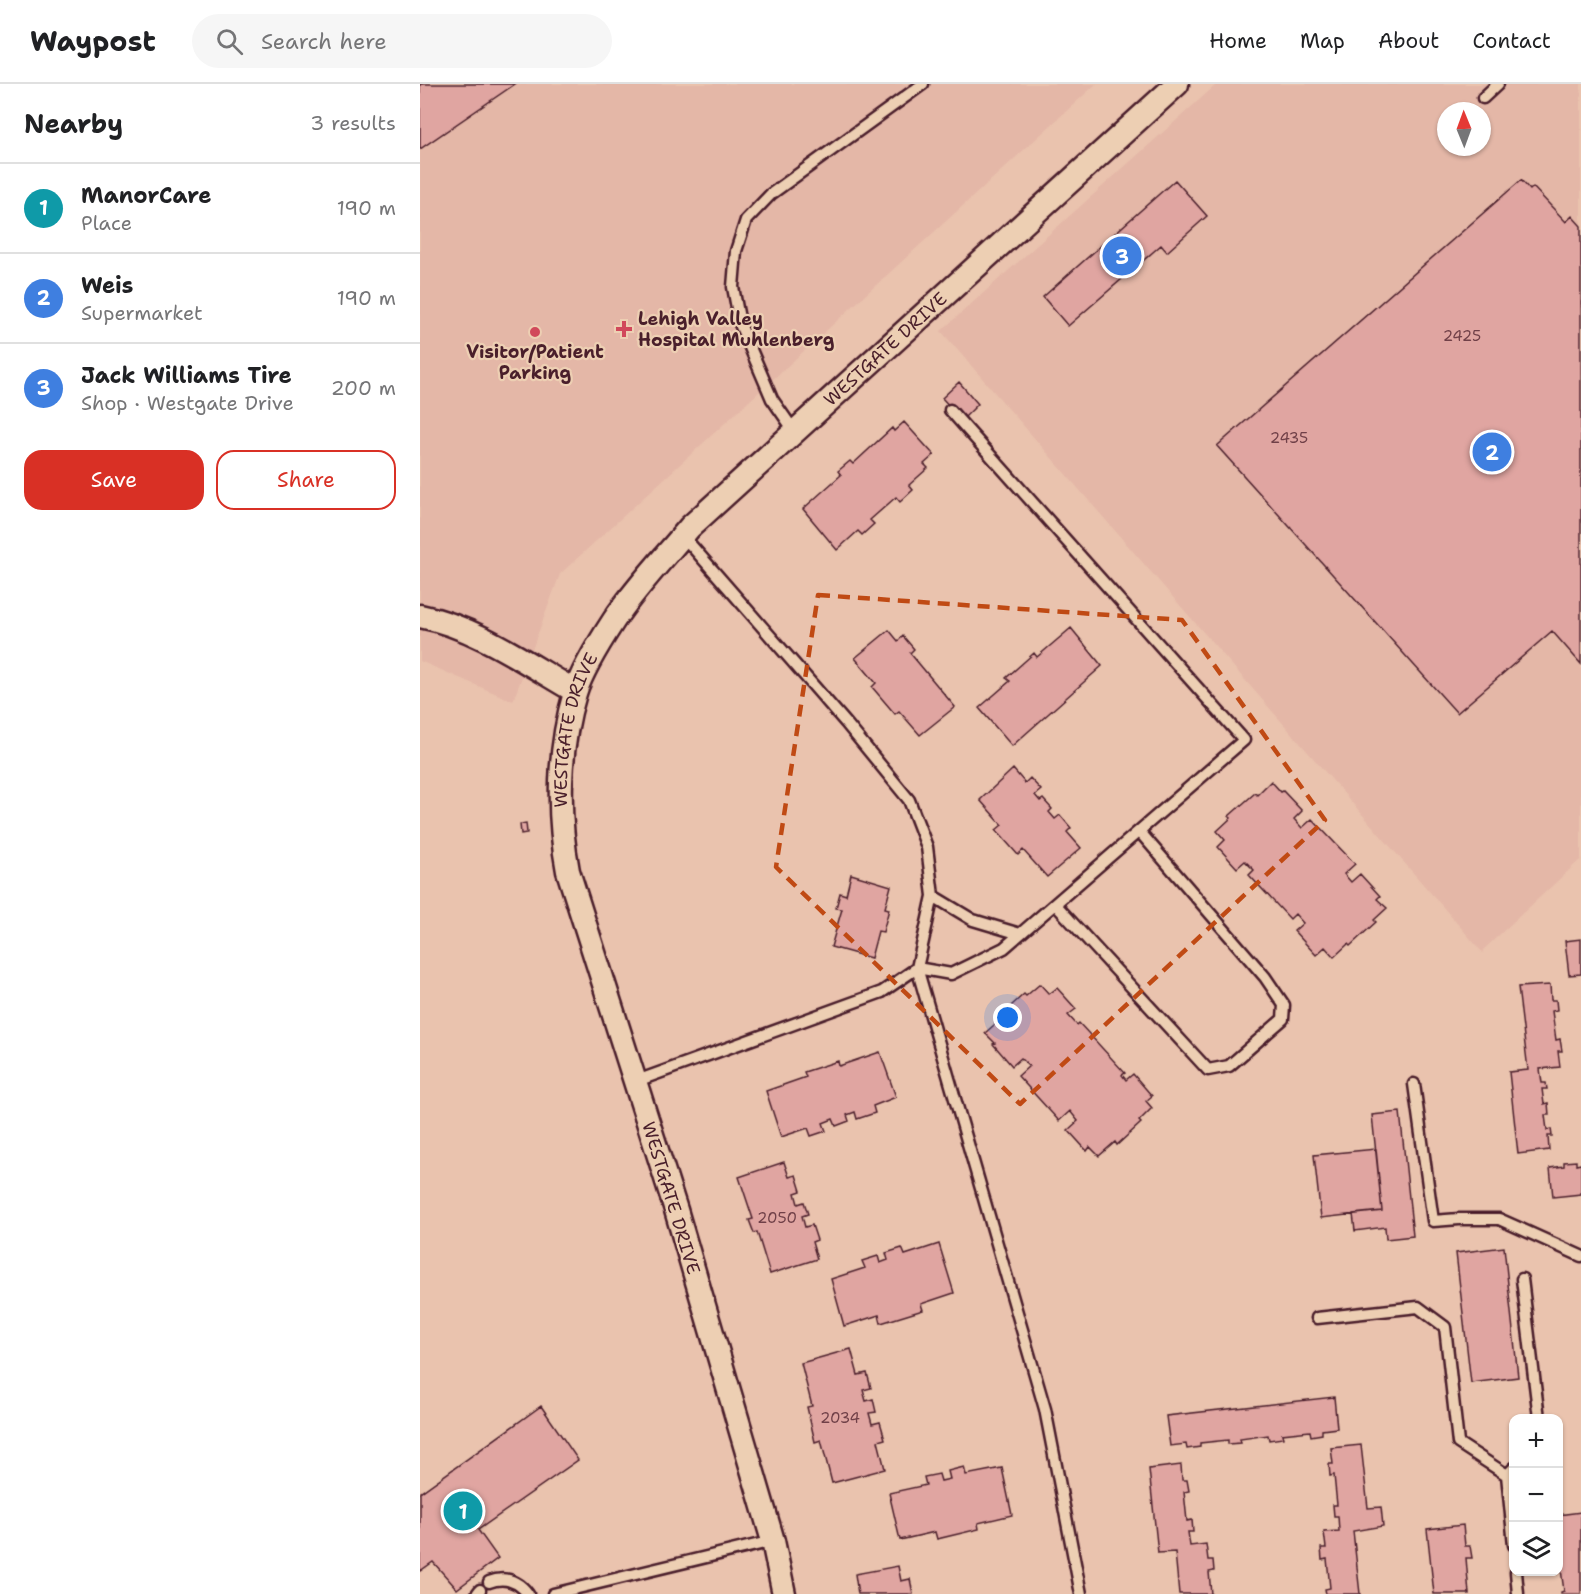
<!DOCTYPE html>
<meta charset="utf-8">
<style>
body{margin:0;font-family:"Shantell Sans",sans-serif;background:#f6f6f6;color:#202124}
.controls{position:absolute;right:18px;bottom:18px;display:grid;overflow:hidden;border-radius:12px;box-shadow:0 2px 4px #0004}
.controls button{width:54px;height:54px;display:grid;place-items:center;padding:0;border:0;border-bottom:2px solid #e0e0e0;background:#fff;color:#202124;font:30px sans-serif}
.compass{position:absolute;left:1017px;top:18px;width:54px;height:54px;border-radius:50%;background:#fff;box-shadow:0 2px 4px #0004;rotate:359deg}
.you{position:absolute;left:588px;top:934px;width:21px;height:21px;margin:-15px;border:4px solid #fff;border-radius:50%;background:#1a73e8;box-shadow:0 0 0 9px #1a73e833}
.badge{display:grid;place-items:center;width:39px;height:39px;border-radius:50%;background:#d93025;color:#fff;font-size:20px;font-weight:700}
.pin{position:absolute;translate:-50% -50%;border:3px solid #fff;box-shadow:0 2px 6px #0006}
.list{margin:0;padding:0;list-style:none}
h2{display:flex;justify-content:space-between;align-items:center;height:78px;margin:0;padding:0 24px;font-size:26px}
h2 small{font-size:20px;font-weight:400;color:#757577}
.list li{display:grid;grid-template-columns:39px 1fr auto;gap:18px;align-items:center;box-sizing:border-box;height:90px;padding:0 24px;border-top:2px solid #e0e0e0}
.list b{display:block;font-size:22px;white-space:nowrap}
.list p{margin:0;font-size:20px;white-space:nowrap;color:#757577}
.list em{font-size:20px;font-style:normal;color:#757577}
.actions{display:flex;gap:12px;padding:18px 24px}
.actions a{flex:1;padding:14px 0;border:2px solid #d93025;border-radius:18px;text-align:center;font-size:21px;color:#d93025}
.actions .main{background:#d93025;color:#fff}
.icon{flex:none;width:33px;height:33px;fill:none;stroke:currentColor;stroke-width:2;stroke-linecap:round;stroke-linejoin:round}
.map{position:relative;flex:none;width:1161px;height:1510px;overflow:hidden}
header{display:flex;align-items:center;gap:36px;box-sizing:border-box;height:84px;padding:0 30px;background:#fff;border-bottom:2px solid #e0e0e0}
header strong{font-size:28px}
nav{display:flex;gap:33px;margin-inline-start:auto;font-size:21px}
.search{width:420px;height:54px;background:#f6f6f6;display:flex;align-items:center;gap:15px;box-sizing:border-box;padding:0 21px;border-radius:33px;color:#757577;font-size:22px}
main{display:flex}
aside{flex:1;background:#fff}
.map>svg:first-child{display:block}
.built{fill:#e4b7a7;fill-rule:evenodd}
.building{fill:#e0a5a1;stroke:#4a1f2b;stroke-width:1.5}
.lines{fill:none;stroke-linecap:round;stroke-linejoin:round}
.lane-casing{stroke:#4a1f2b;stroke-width:15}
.street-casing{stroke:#4a1f2b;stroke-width:27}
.lane{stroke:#edcfb3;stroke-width:10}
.street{stroke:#edcfb3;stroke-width:22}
.marked{fill:none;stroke:#c04a14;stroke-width:4.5;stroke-dasharray:12 8;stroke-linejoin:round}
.poi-dot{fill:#d1495b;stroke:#edcfb3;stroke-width:2}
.labels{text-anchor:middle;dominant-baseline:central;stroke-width:4.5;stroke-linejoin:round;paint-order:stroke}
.number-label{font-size:15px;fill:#704048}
.poi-label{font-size:18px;font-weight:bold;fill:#4a1f2b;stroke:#edcfb3;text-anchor:start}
.street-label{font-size:18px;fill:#4a1f2b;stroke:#edcfb3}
</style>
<header>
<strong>Waypost</strong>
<div class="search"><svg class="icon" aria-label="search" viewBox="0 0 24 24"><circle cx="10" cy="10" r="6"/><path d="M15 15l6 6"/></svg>Search here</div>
<nav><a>Home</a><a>Map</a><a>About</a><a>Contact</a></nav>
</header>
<main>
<aside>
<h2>Nearby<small>3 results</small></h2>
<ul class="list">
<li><span class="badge" style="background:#0f9aa8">1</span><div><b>ManorCare</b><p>Place</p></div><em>190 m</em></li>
<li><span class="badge" style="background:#3f7fe0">2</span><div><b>Weis</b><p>Supermarket</p></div><em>190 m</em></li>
<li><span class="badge" style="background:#3f7fe0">3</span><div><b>Jack Williams Tire</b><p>Shop · Westgate Drive</p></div><em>200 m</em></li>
</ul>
<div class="actions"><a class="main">Save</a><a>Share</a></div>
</aside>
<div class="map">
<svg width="1161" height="1510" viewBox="0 0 1161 1510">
<rect width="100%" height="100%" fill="#eac3ae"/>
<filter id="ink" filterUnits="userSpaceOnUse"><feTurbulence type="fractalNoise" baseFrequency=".0167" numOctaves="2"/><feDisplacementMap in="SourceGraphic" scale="12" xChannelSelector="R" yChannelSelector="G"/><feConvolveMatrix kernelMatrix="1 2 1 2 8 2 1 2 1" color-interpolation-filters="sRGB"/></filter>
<g filter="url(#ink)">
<path class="built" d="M 0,0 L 676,0 L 140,490 L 93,617 L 0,577 Z
M 797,0 L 1161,0 L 1161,775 L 1063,866 L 1063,869 L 521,247 ZM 1026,27 L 1062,27 L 1062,63 L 1026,63 Z"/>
<path class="building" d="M 0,0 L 95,0 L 0,65 Z
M 755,96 L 787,132 L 747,168 L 741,161 L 648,242 L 623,213 Z
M 1101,96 L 1110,106 L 1113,103 L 1146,138 L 1152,132 L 1161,142 L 1161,580 L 1132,547 L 1037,629 L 797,362 Z
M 539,298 L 558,320 L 542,336 L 522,314 Z
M 484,338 L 514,371 L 504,380 L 508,384 L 489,401 L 493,406 L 480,418 L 476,413 L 450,436 L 454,440 L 442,451 L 438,447 L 417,466 L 383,425 L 421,391 L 418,387 L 430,377 L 433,380 L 472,344 L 474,347 Z
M 651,544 L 682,582 L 592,662 L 559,624 L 590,597 L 586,594 L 614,569 L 617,573 Z
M 469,546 L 478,557 L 483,552 L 494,565 L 490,569 L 535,623 L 500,651 L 479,627 L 475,630 L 452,603 L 456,599 L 435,574 Z
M 593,685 L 605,699 L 610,694 L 621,706 L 615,711 L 620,717 L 623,715 L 632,725 L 629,728 L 635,735 L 640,731 L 651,744 L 647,748 L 661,764 L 627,793 L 603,766 L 598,771 L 576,746 L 582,741 L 560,716 Z
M 851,697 L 861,708 L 863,707 L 882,727 L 874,735 L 882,744 L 892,735 L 935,780 L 924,790 L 931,798 L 940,790 L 960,812 L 957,815 L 967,824 L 954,836 L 956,838 L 930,862 L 928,860 L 914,873 L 905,863 L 896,871 L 874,847 L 883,839 L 875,830 L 870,835 L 829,791 L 834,786 L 825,777 L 817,784 L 798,763 L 805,756 L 797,747 L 811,734 L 809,732 L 835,709 L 837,711 Z
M 106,739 L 107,749 L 101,750 L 100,740 Z
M 431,790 L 471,802 L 465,824 L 469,825 L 463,848 L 458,847 L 451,874 L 411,863 L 422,825 L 416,824 L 420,809 L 426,811 Z
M 1161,855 L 1161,890 L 1149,891 L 1145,857 Z
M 620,900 L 629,910 L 637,904 L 656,925 L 648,931 L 657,941 L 659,939 L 705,989 L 702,991 L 706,996 L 713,990 L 732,1012 L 726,1017 L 732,1024 L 719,1037 L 721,1039 L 697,1061 L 695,1058 L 679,1072 L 670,1063 L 667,1067 L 648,1046 L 658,1037 L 650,1027 L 639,1037 L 598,992 L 609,982 L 601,974 L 592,982 L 573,960 L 575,959 L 565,949 L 582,934 L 580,932 L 604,910 L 606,912 Z
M 1130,901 L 1131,916 L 1136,916 L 1137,926 L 1132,927 L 1136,956 L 1140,955 L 1142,967 L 1138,967 L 1140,983 L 1120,985 L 1122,999 L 1126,999 L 1127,1005 L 1122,1005 L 1124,1020 L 1128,1019 L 1129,1031 L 1125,1031 L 1127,1046 L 1131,1045 L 1132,1052 L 1128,1052 L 1129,1066 L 1098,1070 L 1089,988 L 1108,986 L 1098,903 Z
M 460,968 L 476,1013 L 453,1022 L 455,1029 L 437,1035 L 435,1028 L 427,1031 L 429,1037 L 416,1042 L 413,1035 L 403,1039 L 406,1047 L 391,1052 L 388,1044 L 361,1053 L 346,1007 L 386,993 L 384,988 L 418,977 L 419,982 Z
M 980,1028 L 993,1152 L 966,1155 L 965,1143 L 935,1147 L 933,1130 L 962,1127 L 952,1031 Z
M 956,1065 L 962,1127 L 901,1134 L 894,1071 Z
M 1156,1077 L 1156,1081 L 1161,1080 L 1161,1110 L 1133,1113 L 1130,1084 L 1144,1082 L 1144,1078 Z
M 364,1078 L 369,1093 L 376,1091 L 381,1107 L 375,1109 L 378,1120 L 384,1118 L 388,1130 L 382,1132 L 385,1143 L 392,1141 L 397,1156 L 392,1158 L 397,1175 L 350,1190 L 337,1148 L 334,1149 L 329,1136 L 333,1135 L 319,1093 Z
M 519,1160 L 534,1209 L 501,1220 L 503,1226 L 461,1239 L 459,1231 L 424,1242 L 411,1195 L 445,1184 L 442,1177 L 458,1172 L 460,1179 L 468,1176 L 466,1169 L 482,1164 L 485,1171 Z
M 1084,1163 L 1098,1293 L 1051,1299 L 1036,1169 Z
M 431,1265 L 438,1291 L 447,1289 L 451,1304 L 443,1306 L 446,1317 L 453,1315 L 456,1328 L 449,1329 L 452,1340 L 460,1338 L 465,1355 L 458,1357 L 465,1385 L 412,1399 L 401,1356 L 395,1358 L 387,1323 L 392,1322 L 381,1279 Z
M 914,1313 L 917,1344 L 902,1346 L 902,1350 L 891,1352 L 890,1347 L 862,1350 L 863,1354 L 849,1356 L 848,1351 L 820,1355 L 821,1359 L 808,1360 L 808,1356 L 780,1359 L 780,1363 L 767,1365 L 766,1360 L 750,1362 L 746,1332 Z
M 121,1322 L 158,1376 L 58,1446 L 78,1474 L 37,1505 L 13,1478 L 0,1487 L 0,1409 Z
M 941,1361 L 948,1424 L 961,1423 L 963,1442 L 933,1447 L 940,1510 L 906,1510 L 905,1505 L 910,1504 L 907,1475 L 902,1476 L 901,1464 L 906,1464 L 904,1448 L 919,1447 L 918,1432 L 914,1432 L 913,1421 L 917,1421 L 914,1391 L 910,1392 L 909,1380 L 913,1380 L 911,1364 Z
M 761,1381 L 762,1396 L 767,1396 L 769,1407 L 764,1408 L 767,1437 L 772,1436 L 773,1448 L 768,1448 L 770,1462 L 786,1460 L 788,1476 L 793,1476 L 794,1487 L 789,1488 L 791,1510 L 759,1510 L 755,1468 L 738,1469 L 729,1385 Z
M 544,1383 L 546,1391 L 582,1384 L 592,1431 L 558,1439 L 559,1445 L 517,1455 L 515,1448 L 480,1456 L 469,1409 L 506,1401 L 504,1393 L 519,1390 L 521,1397 L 530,1395 L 528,1387 Z
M 1161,1428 L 1161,1510 L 1141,1510 L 1141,1508 L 1144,1507 L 1138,1464 L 1138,1431 Z
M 1043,1441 L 1045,1462 L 1050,1462 L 1052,1474 L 1046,1474 L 1049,1510 L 1014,1510 L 1007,1445 Z
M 478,1482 L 481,1497 L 490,1495 L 493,1510 L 438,1510 L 435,1490 Z"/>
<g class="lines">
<defs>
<path id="lane" d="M 1063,14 L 1078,0
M 530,326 L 824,656 L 584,864 L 531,890 L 497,884 L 625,1325 L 661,1510
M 375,348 L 352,315 L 320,240 L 313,203 L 316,167 L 326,136 L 351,110 L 503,0
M 513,812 L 553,836 L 600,850
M 635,820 L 788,986 L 809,982 L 863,935 L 864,921 L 845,893 L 719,747
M 214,998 L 462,908 L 497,884 L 513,812 L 507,763 L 489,716 L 426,639 L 263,452
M 994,1000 L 1013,1137 L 1039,1135 L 1079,1135 L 1161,1172
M 1102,1195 L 1119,1334
M 897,1234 L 998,1223 L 1025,1243 L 1038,1359 L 1087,1391
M 1094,1384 L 1087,1391 L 1094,1461
M 1096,1488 L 1098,1510
M 69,1498 C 85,1492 98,1497 108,1510
M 57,1510 L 60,1506
M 133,1510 L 353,1457"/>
<g id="street">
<path d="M 0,532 C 56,543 106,579 155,607"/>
<path id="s1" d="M 364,1510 L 353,1457 L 256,1126 L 148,787 C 137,729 138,666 155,609 C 162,586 181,556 194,536 C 216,503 244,474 270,443 L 757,0"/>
</g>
</defs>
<use href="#lane" class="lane-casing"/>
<use href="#street" class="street-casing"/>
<use href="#lane" class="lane"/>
<use href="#street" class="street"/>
</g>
</g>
<path class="marked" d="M 398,511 L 762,536 L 905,736 L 600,1020 L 356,783 Z"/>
<g class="poi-dot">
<path d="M201 236h6v6h6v6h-6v6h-6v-6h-6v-6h6z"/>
<circle cx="115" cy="248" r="6"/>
</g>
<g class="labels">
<g class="number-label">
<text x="1042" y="252">2425</text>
<text x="869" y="354">2435</text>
<text x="357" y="1134">2050</text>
<text x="420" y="1334">2034</text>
</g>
<g class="poi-label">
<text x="218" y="235">Lehigh Valley<tspan x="218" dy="21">Hospital Muhlenberg</tspan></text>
<text x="115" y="268" text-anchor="middle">Visitor/Patient<tspan x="115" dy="21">Parking</tspan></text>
</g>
<g class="street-label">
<text stroke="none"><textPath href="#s1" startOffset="1402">WESTGATE DRIVE</textPath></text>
<text stroke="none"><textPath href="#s1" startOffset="898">WESTGATE DRIVE</textPath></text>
<text transform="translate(251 1114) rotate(73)">WESTGATE DRIVE</text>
</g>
</g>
</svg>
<div class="controls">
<button>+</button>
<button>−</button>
<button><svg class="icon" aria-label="layers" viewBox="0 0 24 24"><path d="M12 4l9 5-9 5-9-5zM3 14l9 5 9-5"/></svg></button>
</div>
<svg class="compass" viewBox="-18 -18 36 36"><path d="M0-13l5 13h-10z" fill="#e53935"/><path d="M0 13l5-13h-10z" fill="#757577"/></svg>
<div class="you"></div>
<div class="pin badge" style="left:43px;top:1427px;background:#0f9aa8">1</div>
<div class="pin badge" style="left:1072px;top:368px;background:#3f7fe0">2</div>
<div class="pin badge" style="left:702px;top:172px;background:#3f7fe0">3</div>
</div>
</main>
